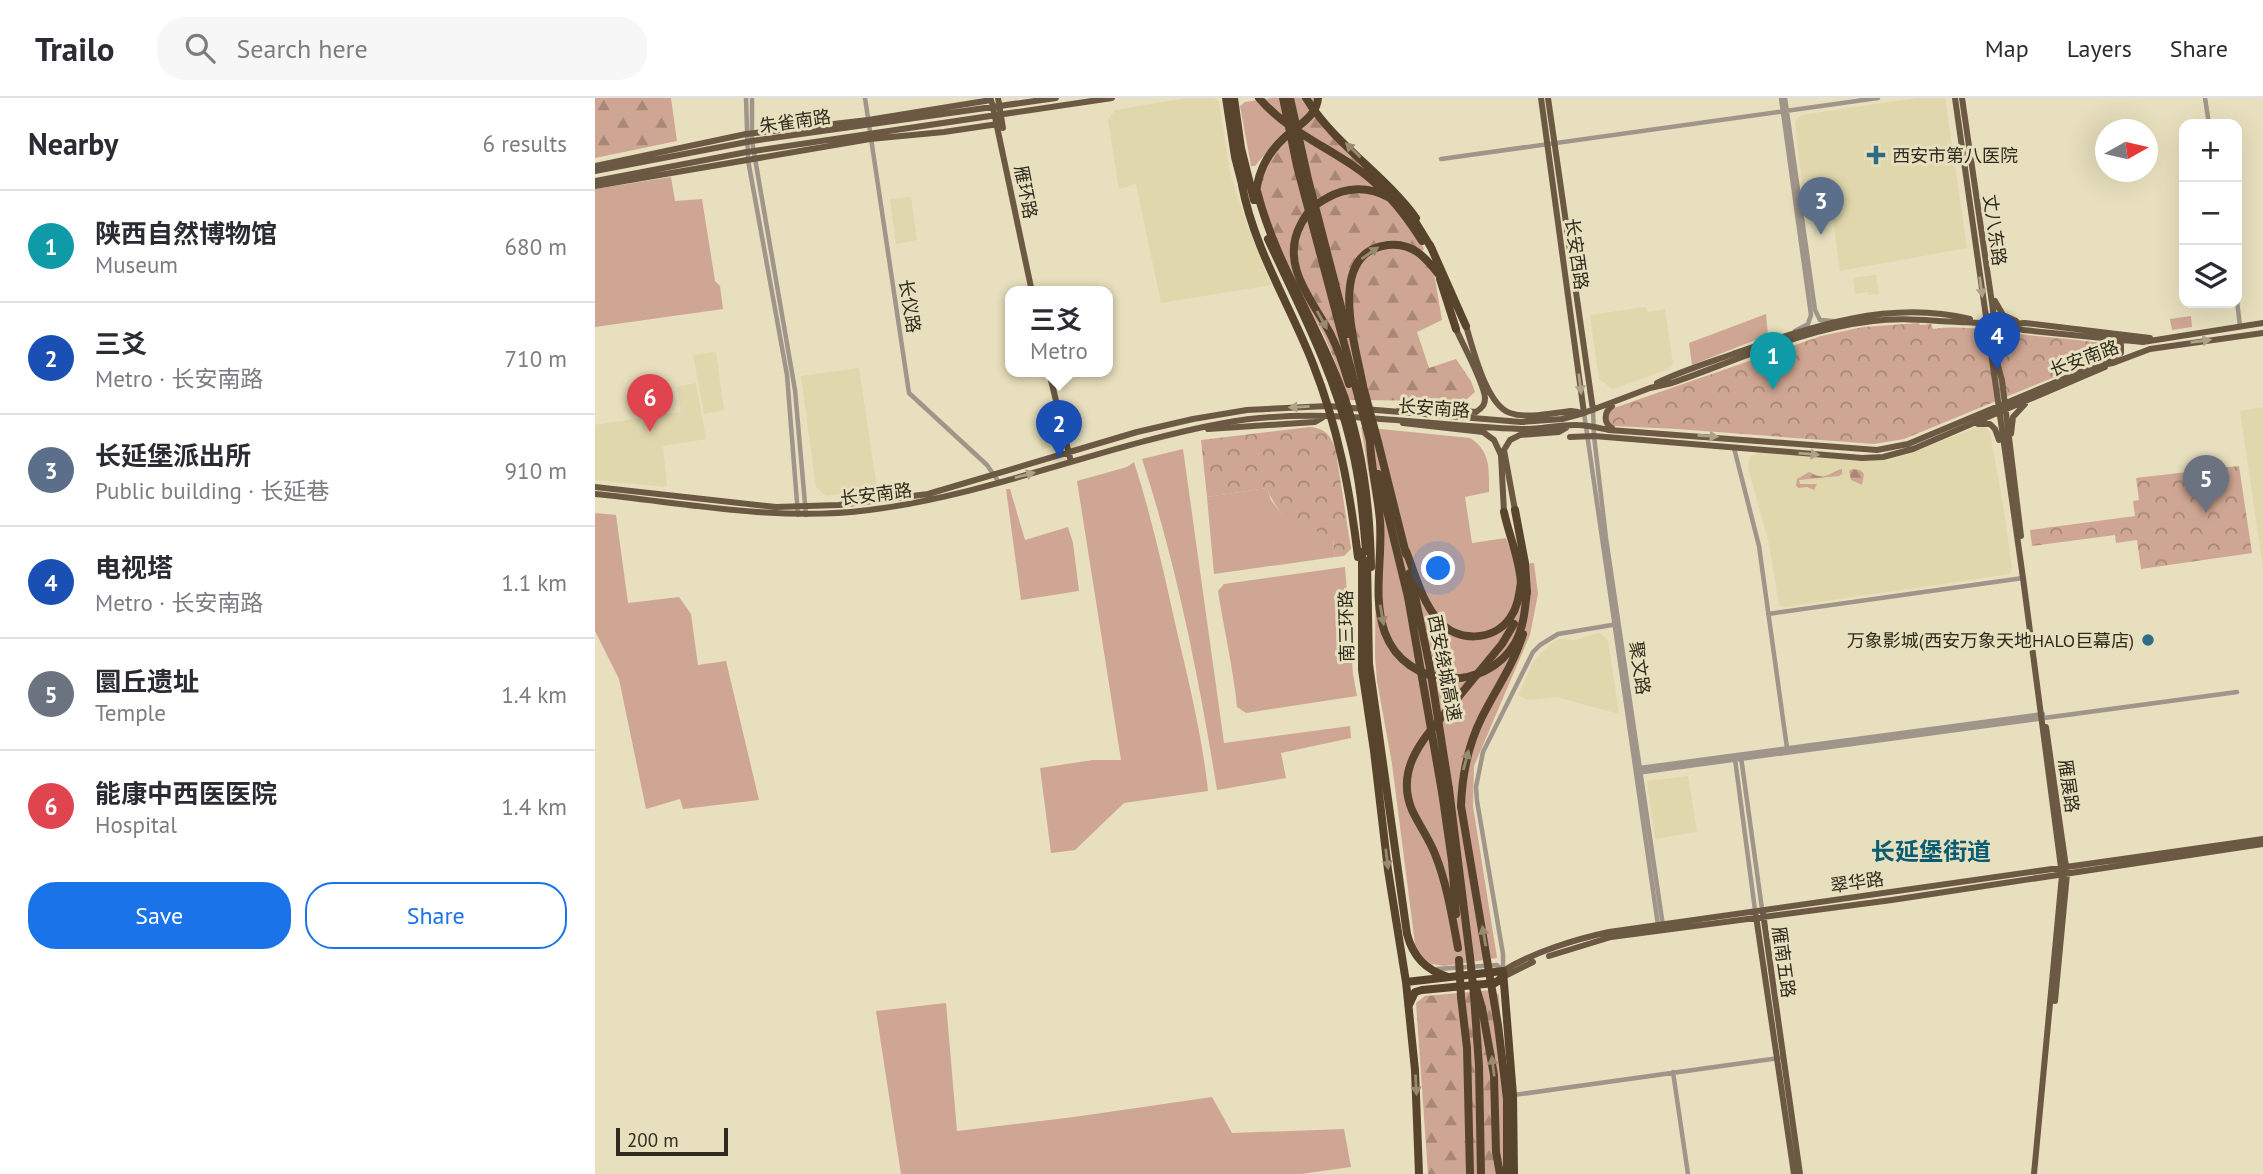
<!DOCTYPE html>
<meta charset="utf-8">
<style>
body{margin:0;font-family:"PT Sans","Noto Sans SC",sans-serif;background:#f7f7f7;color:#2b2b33}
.controls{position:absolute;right:21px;top:21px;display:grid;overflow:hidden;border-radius:14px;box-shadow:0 7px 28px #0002}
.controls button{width:63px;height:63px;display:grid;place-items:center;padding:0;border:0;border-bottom:2px solid #e1e1e2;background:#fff;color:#2b2b33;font:35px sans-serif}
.compass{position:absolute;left:1500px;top:21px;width:63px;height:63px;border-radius:50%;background:#fff;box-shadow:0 7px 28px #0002;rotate:82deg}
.scale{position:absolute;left:21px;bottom:18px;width:112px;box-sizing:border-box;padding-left:7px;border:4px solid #2e2b1e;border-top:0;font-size:19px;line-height:24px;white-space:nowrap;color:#2e2b1e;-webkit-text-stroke:5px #e7dfbd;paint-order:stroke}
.you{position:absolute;left:844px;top:471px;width:24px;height:24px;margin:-18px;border:5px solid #fff;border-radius:50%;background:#1a73e8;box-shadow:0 0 0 10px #1a73e833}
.badge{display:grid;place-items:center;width:46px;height:46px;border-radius:50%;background:#1a73e8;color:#fff;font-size:23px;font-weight:700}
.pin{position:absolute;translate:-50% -58px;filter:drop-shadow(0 2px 4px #0008)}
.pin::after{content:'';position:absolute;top:37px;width:24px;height:21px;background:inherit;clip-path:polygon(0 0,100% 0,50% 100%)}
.popup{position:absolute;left:410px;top:188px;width:108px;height:91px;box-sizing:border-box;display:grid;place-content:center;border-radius:14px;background:#fff;filter:drop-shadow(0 2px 5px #0005);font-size:23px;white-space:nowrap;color:#7c7c81}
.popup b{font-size:26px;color:#2b2b33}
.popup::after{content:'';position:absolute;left:50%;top:100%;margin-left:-14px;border:14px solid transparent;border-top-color:#fff}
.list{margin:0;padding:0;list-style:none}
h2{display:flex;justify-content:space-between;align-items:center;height:91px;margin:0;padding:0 28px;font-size:30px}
h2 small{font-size:23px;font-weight:400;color:#7c7c81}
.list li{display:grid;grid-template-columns:46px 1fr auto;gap:21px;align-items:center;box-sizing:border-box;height:112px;padding:0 28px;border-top:2px solid #e1e1e2}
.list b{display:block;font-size:26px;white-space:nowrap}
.list p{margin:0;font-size:23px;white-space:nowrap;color:#7c7c81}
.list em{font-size:23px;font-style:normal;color:#7c7c81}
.actions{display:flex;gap:14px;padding:21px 28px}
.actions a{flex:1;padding:16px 0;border:2px solid #1a73e8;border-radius:28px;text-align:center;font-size:24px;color:#1a73e8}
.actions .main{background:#1a73e8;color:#fff}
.icon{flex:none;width:38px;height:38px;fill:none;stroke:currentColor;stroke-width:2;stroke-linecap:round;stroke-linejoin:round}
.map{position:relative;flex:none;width:1668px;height:1076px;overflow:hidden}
header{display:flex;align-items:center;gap:42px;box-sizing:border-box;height:98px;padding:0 35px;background:#fff;border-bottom:2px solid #e1e1e2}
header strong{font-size:33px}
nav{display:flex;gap:38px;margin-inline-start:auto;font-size:24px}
.search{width:490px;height:63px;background:#f7f7f7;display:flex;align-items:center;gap:18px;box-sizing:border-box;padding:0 24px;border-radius:28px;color:#7c7c81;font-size:26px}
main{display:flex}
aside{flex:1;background:#fff}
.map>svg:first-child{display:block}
.built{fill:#e0d7ad}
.industrial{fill:url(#industrial-furrows)}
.grass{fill:#cfa693}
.forest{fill:url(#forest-firs)}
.park{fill:url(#park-crowns)}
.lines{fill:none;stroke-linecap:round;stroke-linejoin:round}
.minor{stroke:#9f958a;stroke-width:4.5}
.major{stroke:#6b5944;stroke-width:6}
.highway{stroke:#58442c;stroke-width:8}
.highway-bridge{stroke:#58442c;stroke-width:8}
.oneway{fill:#988a6d}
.oneway2{fill:#afa387}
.poi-dot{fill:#2f6d83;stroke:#e7dfbd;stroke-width:2.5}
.labels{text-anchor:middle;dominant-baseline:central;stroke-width:6;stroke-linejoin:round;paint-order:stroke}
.street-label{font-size:18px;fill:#2e2b1e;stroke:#e7dfbd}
.poi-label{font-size:18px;fill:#2e2b1e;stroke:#e7dfbd;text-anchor:start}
.district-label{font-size:24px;font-weight:bold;fill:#085c73;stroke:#e7dfbd}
</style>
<header>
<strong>Trailo</strong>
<div class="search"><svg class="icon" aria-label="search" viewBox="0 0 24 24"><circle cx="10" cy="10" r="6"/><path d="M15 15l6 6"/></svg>Search here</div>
<nav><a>Map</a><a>Layers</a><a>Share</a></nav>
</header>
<main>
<aside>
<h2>Nearby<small>6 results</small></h2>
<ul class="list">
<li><span class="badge" style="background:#0f9aa8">1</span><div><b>陕西自然博物馆</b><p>Museum</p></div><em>680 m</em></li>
<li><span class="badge" style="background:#1a4fb4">2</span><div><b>三爻</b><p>Metro · 长安南路</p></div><em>710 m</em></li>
<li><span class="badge" style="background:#5c6f8a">3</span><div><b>长延堡派出所</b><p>Public building · 长延巷</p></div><em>910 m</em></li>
<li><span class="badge" style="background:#1a4fb4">4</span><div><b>电视塔</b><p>Metro · 长安南路</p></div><em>1.1 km</em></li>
<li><span class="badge" style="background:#6b7280">5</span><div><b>圜丘遗址</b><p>Temple</p></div><em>1.4 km</em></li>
<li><span class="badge" style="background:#e0444e">6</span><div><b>能康中西医医院</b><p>Hospital</p></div><em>1.4 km</em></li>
</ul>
<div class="actions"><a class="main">Save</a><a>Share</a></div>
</aside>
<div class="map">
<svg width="1668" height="1076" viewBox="0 0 1668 1076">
<defs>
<pattern id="industrial-furrows" width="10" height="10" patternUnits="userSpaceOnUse" patternTransform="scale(1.75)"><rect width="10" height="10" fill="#e0d7ad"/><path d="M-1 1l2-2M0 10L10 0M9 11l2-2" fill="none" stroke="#c0b994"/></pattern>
<pattern id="forest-firs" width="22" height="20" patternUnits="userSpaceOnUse" patternTransform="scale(1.75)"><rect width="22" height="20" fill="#cfa693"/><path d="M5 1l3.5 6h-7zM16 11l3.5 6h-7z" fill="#a88777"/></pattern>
<pattern id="park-crowns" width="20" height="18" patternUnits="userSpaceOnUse" patternTransform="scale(1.75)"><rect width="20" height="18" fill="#cfa693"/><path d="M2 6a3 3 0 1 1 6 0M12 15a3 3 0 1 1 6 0" fill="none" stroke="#a88777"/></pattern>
</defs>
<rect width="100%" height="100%" fill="#e7dfbd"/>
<path class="built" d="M 592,0 L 619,0 L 624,4 L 635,75 L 651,124 L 676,187 L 566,205 L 541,86 L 524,91 L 513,22 L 520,12 Z
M 1323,0 L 1350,0 L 1372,150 L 1245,173 L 1238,121 L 1244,120 L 1239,91 L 1208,95 L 1200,24 L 1206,17 Z
M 316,99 L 322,142 L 301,146 L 295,101 Z
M 1281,177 L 1284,196 L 1273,197 L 1273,194 L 1260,196 L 1258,180 Z
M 1050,209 L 1053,214 L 1070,211 L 1078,266 L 1074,271 L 1018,291 L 1004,281 L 995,217 Z
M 121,254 L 129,312 L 109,316 L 98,257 Z
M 264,270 L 282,391 L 231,398 L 221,389 L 206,278 Z
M 101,285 L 111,341 L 68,348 L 72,389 L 0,382 L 0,327 L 86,314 L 82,289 Z
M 1668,309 L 1668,469 L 1645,313 Z
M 458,323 L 462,347 L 447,352 L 442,329 Z
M 1389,328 L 1395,335 L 1408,407 L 1417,470 L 1415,476 L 1190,509 L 1184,507 L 1174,446 L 1153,369 L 1155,359 L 1164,354 L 1258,363 L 1289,362 L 1311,357 L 1383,329 Z
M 1005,535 L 1013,542 L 1024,616 L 962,599 L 933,602 L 923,597 L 939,563 L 954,547 L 964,541 L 979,542 Z
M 1093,678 L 1102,734 L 1060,741 L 1052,683 Z"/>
<path class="industrial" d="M 1239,93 L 1243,115 L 1211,120 L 1208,98 Z"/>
<path class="grass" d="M 677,0 L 720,0 L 711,19 L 683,41 L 660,68 L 656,68 L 645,8 L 650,4 Z
M 76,79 L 80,103 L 107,101 L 120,183 L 125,188 L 128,211 L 0,229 L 0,91 Z
M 1171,216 L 1173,237 L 1097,267 L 1094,245 Z
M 1596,218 L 1597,229 L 1577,232 L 1575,221 Z
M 766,329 L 875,340 C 896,353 894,372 894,394 L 870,399 L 877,445 L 911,440 L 921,467 L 939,465 L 943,496 L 935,537 L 879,668 L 878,708 L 902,860 L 850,868 L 836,866 L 821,854 L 797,666 L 782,583 L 780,559 L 781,420 Z
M 588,351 L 629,645 L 755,628 L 756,640 L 686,655 L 691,680 L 622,692 C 604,581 582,468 547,361 Z
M 539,364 C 556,417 568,470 580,525 C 593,581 607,636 613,693 L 529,705 L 480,752 L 456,755 L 445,670 L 498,662 L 526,662 L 482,383 L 532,369 Z
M 672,390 L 676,402 L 689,419 L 721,423 L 738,441 L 740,459 L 619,476 L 612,399 Z
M 411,391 L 415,391 L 430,442 L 473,429 L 478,445 L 484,493 L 426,502 Z
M 0,415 L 21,417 L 33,505 L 84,499 L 96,516 L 103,567 L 131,563 L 164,702 L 88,711 L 85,701 L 51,711 L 24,581 L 0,533 Z
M 750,469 L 758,576 L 762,598 L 651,615 L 642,609 C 638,569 629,532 623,493 L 629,486 Z
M 351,905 L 362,1033 L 479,1019 L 617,999 L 637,1035 L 749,1031 L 756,1069 L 706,1076 L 306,1076 L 281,913 Z"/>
<path class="forest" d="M 0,0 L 76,0 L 82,43 L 0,60 Z
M 721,18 L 803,98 L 829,151 L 824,156 L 839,175 L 847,222 L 822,234 L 834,270 L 861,261 L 876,283 L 880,294 L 870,303 L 753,302 C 747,280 738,257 728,236 C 710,200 652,111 668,72 C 678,50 703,33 721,18 Z
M 1247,371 L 1247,376 L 1244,378 L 1204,382 L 1205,386 L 1222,386 L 1219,392 L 1212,389 L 1204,390 L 1201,387 L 1202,381 L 1214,374 C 1218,375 1220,378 1224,378 C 1232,380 1240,372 1247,371 Z
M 1257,371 L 1265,372 L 1269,376 L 1267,387 L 1256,382 L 1254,373 Z
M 897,892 L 904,897 L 913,1076 L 833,1076 L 821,905 L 830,898 Z"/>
<path class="park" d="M 1324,225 L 1325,227 L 1336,226 L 1338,231 C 1366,227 1392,232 1420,236 C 1453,239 1486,242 1519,247 L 1523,253 L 1309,341 L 1279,346 L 1082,331 L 1019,328 L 1016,328 L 1012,319 L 1016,311 L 1226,238 L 1268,229 Z
M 715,329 C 731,330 737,339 741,354 L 756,451 L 749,458 L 740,459 L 738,441 L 723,443 L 721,423 L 690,427 C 688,413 676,404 672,390 L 612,399 L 606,342 Z
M 1644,368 L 1657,455 L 1546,471 L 1542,442 L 1521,445 L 1520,437 L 1437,448 L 1435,432 L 1540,418 L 1538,403 L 1544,402 L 1541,380 Z"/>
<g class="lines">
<path class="minor" d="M 151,0 L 153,62 L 192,277 L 203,417
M 157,0 L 157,43 L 200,292 L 211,417
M 270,0 L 314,295 L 392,367 L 403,383
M 1186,0 L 1216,217 L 1213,226 L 1200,233
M 1190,0 L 1220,212 L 1225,222 L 1238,223
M 1610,0 L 1614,26
M 846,61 L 1283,0
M 1642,203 L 1645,228
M 998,312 L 999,338 L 1011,440 L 1068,828
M 989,315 L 1063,827
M 1139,350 L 1164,448 L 1192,650
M 1173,516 L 1428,480
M 1146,659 L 1167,811
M 1140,661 L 1160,812
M 1045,670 L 1448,616
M 1041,675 L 1642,594
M 842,871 L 902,867 L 907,873
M 908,873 L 908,856 L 882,703 L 881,689 L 888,654 L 938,554 L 945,547 L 963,536 L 1023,526
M 1078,974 L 1093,1076
M 919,997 L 1184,960"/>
<path class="major" d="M 403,0 L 408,30
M 946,0 L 989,315
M 953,0 L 998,312
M 1360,0 L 1428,480 L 1467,777 L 1439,1076
M 1367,0 L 1399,219 L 1403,268 L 1407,282 L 1426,438
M 397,5 L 437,194
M 0,68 L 151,36 L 273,22 L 396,2
M 0,73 L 157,43 L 461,0
M 0,83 L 152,54 L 517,0
M 0,88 L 275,41 L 349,34 L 403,26
M 1400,203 L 1408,217 L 1421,223
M 1416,226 L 1430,225 L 1555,240
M 871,228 C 878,250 891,307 915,315 C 933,321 957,315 976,313 L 983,314
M 1505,265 L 1526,255 L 1526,247 L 1521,244
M 454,274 L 476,364
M 1062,285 C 1086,273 1113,265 1138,256 C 1215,229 1293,201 1375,221
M 1017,308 C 1009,314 1008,325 1017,330
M 804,312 L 819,309 L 881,314 C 887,310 890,307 890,300 C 889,285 868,247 861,231
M 808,325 L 888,334 L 899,342 L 906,357 L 909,414
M 1383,326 L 1395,326 L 1400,331 L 1404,342
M 613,331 L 720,324 L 727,320
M 1416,336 L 1418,319 L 1430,306
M 975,339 L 999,338 L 1267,360 L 1288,359 L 1318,351 L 1510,269
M 0,389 L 181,409 L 244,407 L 333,396 L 542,334 L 598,321 L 652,312 L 733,308 L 926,324 L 967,321 L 989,315 L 1055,290 L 1077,285 C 1143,262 1208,231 1278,223 C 1307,219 1335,223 1364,224 C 1386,225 1406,225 1428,232 L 1548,244 L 1668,225
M 0,396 C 91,405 183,424 274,412 C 395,397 509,347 629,325 C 727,307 827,328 925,331 C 944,332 964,326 983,327 C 993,327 1004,330 1014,332 L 1282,352 L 1313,346 L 1497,269 L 1518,265 L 1555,251 L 1668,235
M 920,412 L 909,352 L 915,342 L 925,337 L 964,334 L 971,330
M 1451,629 L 1472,776 L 1460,903
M 1168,815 L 1205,1076
M 1161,818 L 1199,1076
M 954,858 L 1016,839 L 1297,802 L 1668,746
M 908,873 C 936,855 981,841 1014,834 L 1668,741
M 908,879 L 938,864"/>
<path class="highway" d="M 631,0 L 640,59 L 648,90
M 639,0 L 646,50 L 659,102
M 647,87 C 659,151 695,207 718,266 C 743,329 755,393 763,459
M 662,93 C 679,161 719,220 744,285 C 767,342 775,408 776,469
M 661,96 C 663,74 672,56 688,41 C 700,29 722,19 723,0
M 815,115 L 837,151
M 835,147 L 871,228
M 845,181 L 861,231
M 754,286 C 749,268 743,251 735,235 C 717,202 684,166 706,126 C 712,114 719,107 732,100 C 751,89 773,88 793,99
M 768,288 C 761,249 730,154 793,147 C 818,144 831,160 845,178
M 775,343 C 776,370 783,396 785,423 C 788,459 777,499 790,535 C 811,591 890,596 920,545 C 929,529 930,510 932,493
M 783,344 L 811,456
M 783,376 L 813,499
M 920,412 L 930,465 L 932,495
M 909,414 C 914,438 925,461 926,486
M 811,453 C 820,476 827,504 844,523 C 862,544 898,544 915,520 C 923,509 924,497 926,484
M 767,454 L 767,572 L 779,653 L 793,772 L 811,884 L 820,972 L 824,1076
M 772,463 L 774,566 L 812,836 C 818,859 831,872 853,879
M 815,475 L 821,503
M 856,608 C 831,638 799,669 817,712 C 824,727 834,741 840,756 C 852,786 857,818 863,850
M 854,691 L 875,859
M 847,694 L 857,763 L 861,816
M 866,708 C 867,677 873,647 887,619 C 901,591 919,566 928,536
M 811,884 L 908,873 L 918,997 L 919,1076
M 879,897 L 884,968 L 886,1076
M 866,899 L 872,950 L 875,1076
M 814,907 L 820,894 L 827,892 L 900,885 L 908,879
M 887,910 L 899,977 L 901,1054 L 905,1076"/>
<path class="highway-bridge" d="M 664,0 C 688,29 726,46 757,67 C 786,86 809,114 827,143
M 688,0 L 702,68 L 775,343
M 695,0 L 713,81 L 753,236
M 711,0 C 739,46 789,76 821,120
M 673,141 C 704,208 739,274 756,346 C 765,381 768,417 771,453
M 768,288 L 783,344
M 813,499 L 847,694
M 821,503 L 835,570 L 854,691
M 856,608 L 907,546 L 919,526
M 866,708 L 903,927 L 912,1001 L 912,1076
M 875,859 L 879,897
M 864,862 L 866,899
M 880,886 L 887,910"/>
</g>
<defs><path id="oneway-solid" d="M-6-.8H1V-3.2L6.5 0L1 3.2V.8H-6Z" transform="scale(1.75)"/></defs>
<g class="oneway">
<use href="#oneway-solid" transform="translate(758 52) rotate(-136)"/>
<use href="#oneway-solid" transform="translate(775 155) rotate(-35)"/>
<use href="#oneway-solid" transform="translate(727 222) rotate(61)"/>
<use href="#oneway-solid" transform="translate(787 517) rotate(80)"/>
<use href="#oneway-solid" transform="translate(871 662) rotate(-75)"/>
<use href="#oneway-solid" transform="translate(792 761) rotate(83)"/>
<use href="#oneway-solid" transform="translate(889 838) rotate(-100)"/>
<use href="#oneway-solid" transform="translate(898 968) rotate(-97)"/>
<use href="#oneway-solid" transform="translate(821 987) rotate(87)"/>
</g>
<g class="oneway2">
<use href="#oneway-solid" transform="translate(1386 189) rotate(82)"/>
<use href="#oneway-solid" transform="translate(1606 243) rotate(-8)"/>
<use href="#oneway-solid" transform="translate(985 286) rotate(83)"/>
<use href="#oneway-solid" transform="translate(704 309) rotate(177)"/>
<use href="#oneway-solid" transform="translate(1113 338) rotate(4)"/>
<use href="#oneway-solid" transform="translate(1214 356) rotate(5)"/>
<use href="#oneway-solid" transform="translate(430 377) rotate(-15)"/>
</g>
<g class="poi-dot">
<path d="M1277.5 46.5h7v7h7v7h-7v7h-7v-7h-7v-7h7z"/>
<circle cx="1553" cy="542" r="7"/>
</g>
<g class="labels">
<g class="street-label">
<text transform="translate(200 23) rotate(-8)">朱雀南路</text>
<text transform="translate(431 94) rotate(79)">雁环路</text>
<text transform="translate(1400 132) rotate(82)">丈八东路</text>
<text transform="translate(982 156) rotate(82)">长安西路</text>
<text transform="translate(315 208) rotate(81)">长仪路</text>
<text transform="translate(1489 260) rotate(-20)">长安南路</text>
<text transform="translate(839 310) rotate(4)">长安南路</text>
<text transform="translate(281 396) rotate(-7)">长安南路</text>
<text transform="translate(751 528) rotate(-91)">南三环路</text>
<text transform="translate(850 570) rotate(79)">西安绕城高速</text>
<text transform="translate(1045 570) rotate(82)">聚文路</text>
<text transform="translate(1474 688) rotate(82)">雁展路</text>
<text transform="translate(1262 784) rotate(-8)">翠华路</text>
<text transform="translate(1189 864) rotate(82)">雁南五路</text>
</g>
<g class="poi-label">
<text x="1297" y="57">西安市第八医院</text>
<text x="1539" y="542" text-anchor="end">万象影城(西安万象天地HALO巨幕店)</text>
</g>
<g class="district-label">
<text x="1336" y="753">长延堡街道</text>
</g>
</g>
</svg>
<div class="controls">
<button>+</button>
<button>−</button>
<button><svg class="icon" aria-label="layers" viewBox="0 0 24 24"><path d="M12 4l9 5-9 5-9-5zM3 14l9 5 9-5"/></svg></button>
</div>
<svg class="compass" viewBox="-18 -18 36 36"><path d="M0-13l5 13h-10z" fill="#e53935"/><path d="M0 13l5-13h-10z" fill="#7c7c81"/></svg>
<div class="scale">200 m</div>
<div class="you"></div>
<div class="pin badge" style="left:1178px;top:292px;background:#0f9aa8">1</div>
<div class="pin badge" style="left:464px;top:360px;background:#1a4fb4">2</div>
<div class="popup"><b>三爻</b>Metro</div>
<div class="pin badge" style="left:1226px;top:137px;background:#5c6f8a">3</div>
<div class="pin badge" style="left:1402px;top:272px;background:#1a4fb4">4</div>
<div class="pin badge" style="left:1611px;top:415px;background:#6b7280">5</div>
<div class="pin badge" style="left:55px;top:334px;background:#e0444e">6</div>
</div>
</main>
